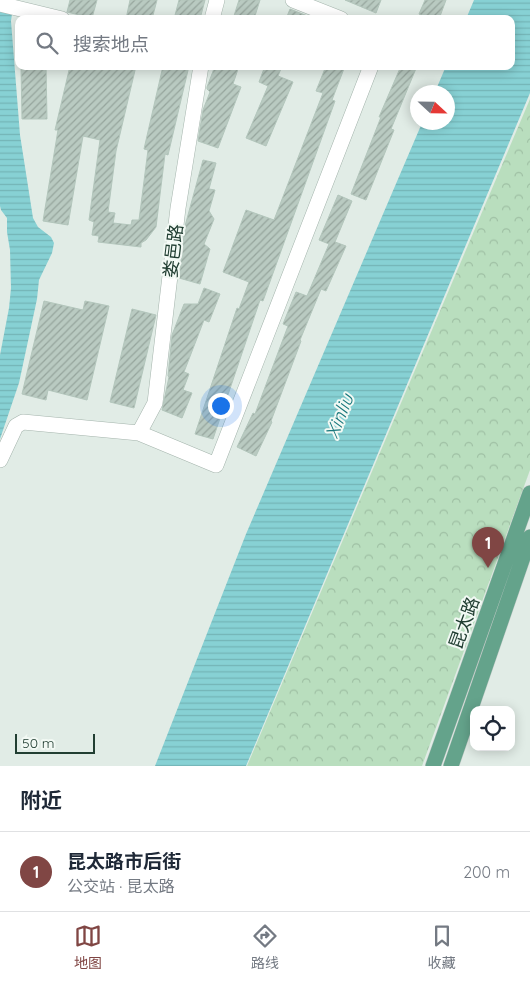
<!DOCTYPE html>
<html lang="zh">
<meta charset="utf-8">
<style>
body{margin:0;font-family:Quicksand,"Noto Sans SC",sans-serif;background:#f6f6f7;color:#1f2937}
.controls{position:absolute;right:15px;bottom:15px;display:grid;overflow:hidden;border-radius:10px;box-shadow:0 2px 12px #0003}
.controls button{width:45px;height:45px;display:grid;place-items:center;padding:0;border:0;border-bottom:1px solid #e0e1e3;background:#fff;color:#1f2937;font:25px sans-serif}
.compass{position:absolute;left:410px;top:85px;width:45px;height:45px;border-radius:50%;background:#fff;box-shadow:0 2px 12px #0003;rotate:112deg}
.scale{position:absolute;left:15px;bottom:12px;width:80px;box-sizing:border-box;padding-left:5px;border:2px solid #213e32;border-top:0;font-size:14px;line-height:18px;white-space:nowrap;color:#213e32;-webkit-text-stroke:4px #f2f9f4;paint-order:stroke}
.you{position:absolute;left:220px;top:405px;width:18px;height:18px;margin:-12px;border:4px solid #fff;border-radius:50%;background:#1a73e8;box-shadow:0 0 0 8px #1a73e833}
.badge{display:grid;place-items:center;width:32px;height:32px;border-radius:50%;background:#804644;color:#fff;font-size:16px;font-weight:700}
.pin{position:absolute;translate:-50% -41px;filter:drop-shadow(0 1px 2px #0008)}
.pin::after{content:'';position:absolute;top:26px;width:18px;height:15px;background:inherit;clip-path:polygon(0 0,100% 0,50% 100%)}
.list{margin:0;padding:0;list-style:none}
h2{display:flex;justify-content:space-between;align-items:center;height:65px;margin:0;padding:0 20px;font-size:21px}
h2 small{font-size:16px;font-weight:400;color:#747a83}
.list li{display:grid;grid-template-columns:32px 1fr auto;gap:15px;align-items:center;box-sizing:border-box;height:80px;padding:0 20px;border-top:1px solid #e0e1e3}
.list b{display:block;font-size:19px;white-space:nowrap}
.list p{margin:0;font-size:16px;white-space:nowrap;color:#747a83}
.list em{font-size:16px;font-style:normal;color:#747a83}
.icon{flex:none;width:28px;height:28px;fill:none;stroke:currentColor;stroke-width:2;stroke-linecap:round;stroke-linejoin:round}
.map{position:relative;flex:none;width:530px;height:766px;overflow:hidden}
.search{position:absolute;background:#fff;box-shadow:0 2px 12px #0003;left:15px;right:15px;top:15px;height:55px;display:flex;align-items:center;gap:12px;box-sizing:border-box;padding:0 18px;border-radius:10px;color:#747a83;font-size:19px}
.sheet{height:145px;background:#fff}
nav{display:flex;justify-content:space-around;align-items:center;box-sizing:border-box;height:70px;border-top:1px solid #e0e1e3;background:#fff;font-size:14px;color:#747a83}
nav a{display:grid;justify-items:center;gap:2px}
nav .on{color:#804644}
.map>svg:first-child{display:block}
.park{fill:url(#park-crowns)}
.water{fill:url(#water-rules)}
.building{fill:url(#building-hatch);stroke:#b3c6bc}
.lines{fill:none;stroke-linecap:round;stroke-linejoin:round}
.minor-casing{stroke:#a4b4ac;stroke-width:16}
.major-casing{stroke:#c1c9c6;stroke-width:16}
.minor{stroke:#fff;stroke-width:15}
.major{stroke:#64a38b;stroke-width:15}
.labels{text-anchor:middle;dominant-baseline:central;stroke-width:4;stroke-linejoin:round;paint-order:stroke}
.street-label{font-size:18px;fill:#213e32;stroke:#f2f9f4}
.water-label{font-size:19px;font-style:italic;fill:#18777c;stroke:#f2f9f4}
</style>
<div class="map">
<svg width="530" height="766" viewBox="0 0 530 766">
<defs>
<pattern id="park-crowns" width="20" height="18" patternUnits="userSpaceOnUse" patternTransform="scale(1.25)"><rect width="20" height="18" fill="#b9debe"/><path d="M2 6a3 3 0 1 1 6 0M12 15a3 3 0 1 1 6 0" fill="none" stroke="#9fc0a4"/></pattern>
<pattern id="water-rules" width="6" height="5" patternUnits="userSpaceOnUse" patternTransform="scale(1.25)"><rect width="6" height="5" fill="#87d1d4"/><path d="M0 2.5h6" fill="none" stroke="#74b4b6"/></pattern>
<pattern id="building-hatch" width="6" height="6" patternUnits="userSpaceOnUse" patternTransform="scale(1.25)"><rect width="6" height="6" fill="#b9cac1"/><path d="M-1 1l2-2M0 6l6-6M5 7l2-2" fill="none" stroke="#96a59d"/></pattern>
</defs>
<rect width="100%" height="100%" fill="#e1ece6"/>
<path class="park" d="M 530,99 L 530,470 L 422,766 L 247,766 Z"/>
<path class="water" d="M 0,0 L 14,0 L 11,21 L 20,135 L 33,218 L 38,227 L 51,237 L 54,243 L 52,253 L 39,280 L 37,299 L 19,383 L 0,439 L 0,355 L 9,308 L 11,288 L 10,250 L 7,232 L 7,218 L 1,210 L 0,206 Z
M 474,0 L 530,0 L 530,93 L 246,766 L 155,766 L 246,534 L 422,123 L 448,122 L 448,92 L 435,92 L 446,66 L 511,66 L 511,19 L 466,19 Z"/>
<path class="building" d="M 70,0 L 97,0 L 92,18 L 67,12 Z
M 130,0 L 157,0 L 152,19 L 126,19 Z
M 179,0 L 205,0 L 200,19 L 174,19 Z
M 239,0 L 260,0 L 254,19 L 233,19 Z
M 345,0 L 381,0 L 376,13 Z
M 425,0 L 446,0 L 439,19 L 429,19 L 419,14 Z
M 290,9 L 315,19 L 286,19 Z
M 21,66 L 46,66 L 47,119 L 22,119 Z
M 70,66 L 136,66 L 116,151 L 108,212 L 115,213 L 113,223 L 131,225 L 132,220 L 139,220 L 148,150 L 144,149 L 163,66 L 189,66 L 168,155 L 165,154 L 156,227 L 146,240 L 141,243 L 141,247 L 98,242 L 99,236 L 92,235 L 94,222 L 89,220 L 100,140 L 83,136 L 68,225 L 43,221 L 58,130 L 55,130 Z
M 215,66 L 239,66 L 233,84 L 241,87 L 218,148 L 198,141 L 203,110 L 210,92 L 207,89 L 207,87 Z
M 265,66 L 282,66 L 278,76 L 293,82 L 266,146 L 246,138 L 268,86 L 259,82 Z
M 326,66 L 345,66 L 332,100 L 335,101 L 263,301 L 260,300 L 213,439 L 195,434 L 237,308 L 239,309 L 249,282 L 223,272 L 246,210 L 274,220 L 323,93 L 316,91 Z
M 401,66 L 417,66 L 391,129 L 394,130 L 366,200 L 351,194 L 381,117 L 379,117 Z
M 203,160 L 216,163 L 209,189 L 215,190 L 209,211 L 214,219 L 204,244 L 210,249 L 200,284 L 179,278 L 185,226 Z
M 338,195 L 352,201 L 335,242 L 346,246 L 326,291 L 321,289 L 300,340 L 301,341 L 271,421 L 272,422 L 256,456 L 237,447 L 253,413 L 255,414 L 288,326 L 283,324 L 296,292 L 307,296 L 329,244 L 319,240 Z
M 204,288 L 220,294 L 209,322 L 204,320 L 184,372 L 189,374 L 183,390 L 192,393 L 182,418 L 162,410 L 169,377 L 168,376 L 172,335 L 184,304 L 198,304 Z
M 44,301 L 83,310 L 85,301 L 109,306 L 87,400 L 48,390 L 46,400 L 22,394 Z
M 132,309 L 156,315 L 134,408 L 110,402 Z"/>
<g class="lines">
<defs>
<path id="minor" d="M 293,0 L 341,19
M 0,4 L 62,19
M 212,19 L 217,0
M 139,433 L 155,403 L 178,208 L 201,66
M 0,460 L 16,426 L 23,422 L 139,433 L 216,465 L 371,66"/>
<path id="major" d="M 433,766 L 530,493
M 451,766 L 530,537"/>
</defs>
<use href="#minor" class="minor-casing"/>
<use href="#major" class="major-casing"/>
<use href="#minor" class="minor"/>
<use href="#major" class="major"/>
</g>
<g class="labels">
<g class="street-label">
<text transform="translate(173 251) rotate(-83)">娄邑路</text>
<text transform="translate(464 623) rotate(-70)">昆太路</text>
</g>
<g class="water-label">
<text transform="translate(339 416) rotate(-68)">Xinliu</text>
</g>
</g>
</svg>
<div class="controls">
<button><svg class="icon" aria-label="locate" viewBox="0 0 24 24"><circle cx="12" cy="12" r="6"/><path d="M12 2v4M12 18v4M2 12h4M18 12h4"/></svg></button>
</div>
<svg class="compass" viewBox="-18 -18 36 36"><path d="M0-13l5 13h-10z" fill="#e53935"/><path d="M0 13l5-13h-10z" fill="#747a83"/></svg>
<div class="scale">50 m</div>
<div class="you"></div>
<div class="pin badge" style="left:488px;top:568px">1</div>
<div class="search"><svg class="icon" aria-label="search" viewBox="0 0 24 24"><circle cx="10" cy="10" r="6"/><path d="M15 15l6 6"/></svg>搜索地点</div>
</div>
<section class="sheet">
<h2>附近<small></small></h2>
<ul class="list">
<li><span class="badge">1</span><div><b>昆太路市后街</b><p>公交站 · 昆太路</p></div><em>200 m</em></li>
</ul>
</section>
<nav>
<a class="on"><svg class="icon" aria-label="map" viewBox="0 0 24 24"><path d="M3 6l6-2 6 2 6-2v14l-6 2-6-2-6 2zM9 4v14M15 6v14"/></svg>地图</a>
<a><svg class="icon" aria-label="directions" viewBox="0 0 24 24"><path d="M12 3l9 9-9 9-9-9zM9 14v-3h6M13 9l2 2-2 2"/></svg>路线</a>
<a><svg class="icon" aria-label="saved" viewBox="0 0 24 24"><path d="M7 4h10v16l-5-4-5 4z"/></svg>收藏</a>
</nav>
